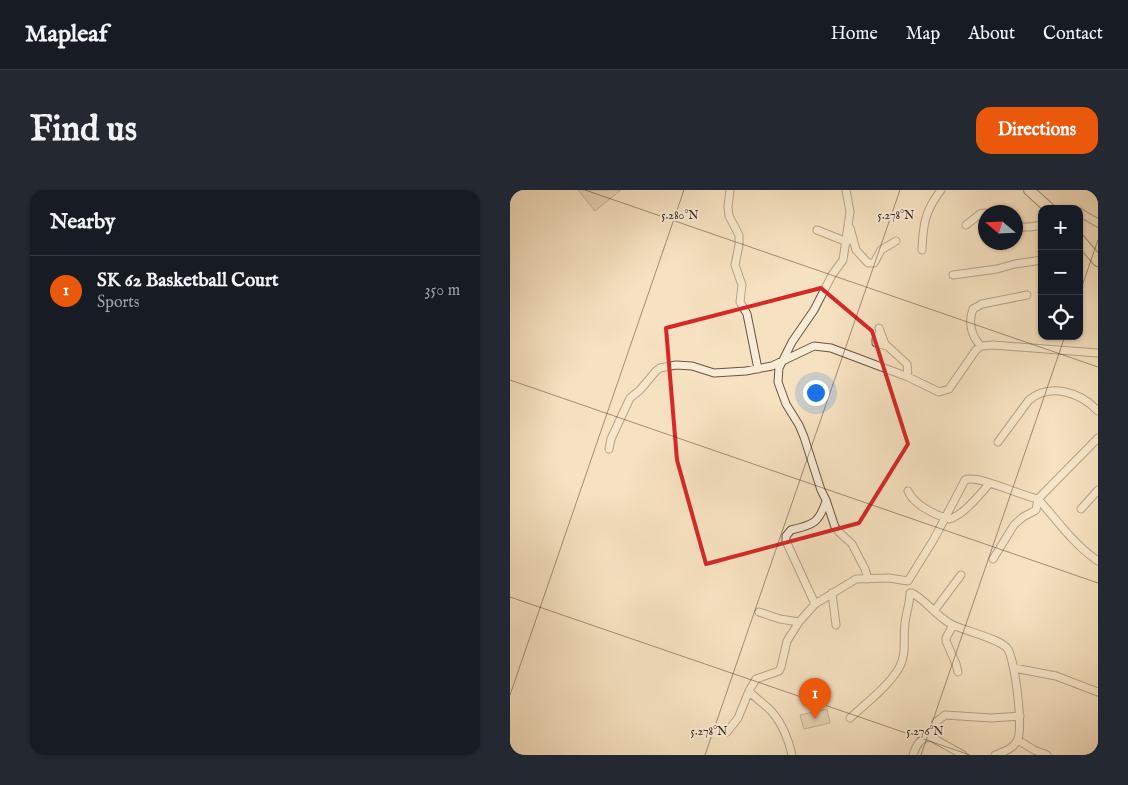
<!DOCTYPE html>
<meta charset="utf-8">
<style>
body{margin:0;font-family:"IM FELL English",serif;background:#242831;color:#f1f3f6}
.controls{position:absolute;right:15px;top:15px;display:grid;overflow:hidden;border-radius:10px;box-shadow:0 1px 4px #0004}
.controls button{width:45px;height:45px;display:grid;place-items:center;padding:0;border:0;border-bottom:1px solid #363941;background:#171b24;color:#f1f3f6;font:25px sans-serif}
.compass{position:absolute;left:468px;top:15px;width:45px;height:45px;border-radius:50%;background:#171b24;box-shadow:0 1px 4px #0004;rotate:289deg}
.you{position:absolute;left:305px;top:202px;width:18px;height:18px;margin:-12px;border:4px solid #fff;border-radius:50%;background:#1a73e8;box-shadow:0 0 0 8px #1a73e833}
.badge{display:grid;place-items:center;width:32px;height:32px;border-radius:50%;background:#ea580c;color:#fff;font-size:16px;font-weight:700}
.pin{position:absolute;translate:-50% -41px;filter:drop-shadow(0 1px 2px #0008)}
.pin::after{content:'';position:absolute;top:26px;width:18px;height:15px;background:inherit;clip-path:polygon(0 0,100% 0,50% 100%)}
.list{margin:0;padding:0;list-style:none}
h2{display:flex;justify-content:space-between;align-items:center;height:65px;margin:0;padding:0 20px;font-size:21px}
h2 small{font-size:16px;font-weight:400;color:#9ea1a6}
.list li{display:grid;grid-template-columns:32px 1fr auto;gap:15px;align-items:center;box-sizing:border-box;height:70px;padding:0 20px;border-top:1px solid #363941}
.list b{display:block;font-size:19px;white-space:nowrap}
.list p{margin:0;font-size:16px;white-space:nowrap;color:#9ea1a6}
.list em{font-size:16px;font-style:normal;color:#9ea1a6}
.icon{flex:none;width:28px;height:28px;fill:none;stroke:currentColor;stroke-width:2;stroke-linecap:round;stroke-linejoin:round}
.map{position:relative;flex:none;width:588px;height:565px;overflow:hidden;border-radius:15px}
header{display:flex;align-items:center;gap:30px;box-sizing:border-box;height:70px;padding:0 25px;background:#171b24;border-bottom:1px solid #363941}
header strong{font-size:24px}
nav{display:flex;gap:28px;margin-inline-start:auto;font-size:18px}
.intro{display:flex;align-items:center;justify-content:space-between;box-sizing:border-box;height:120px;padding:0 30px}
h1{margin:0;font-size:35px}
.button{padding:12px 22px;border-radius:15px;background:#ea580c;color:#fff;font-size:18px;font-weight:700}
main{display:flex;gap:30px;padding:0 30px}
aside{flex:1;background:#171b24;border-radius:15px;box-shadow:0 1px 4px #0004}
.map>svg:first-child{display:block}
.green{fill:#d6c1a4;stroke:#867460}
.lines{fill:none;stroke-linecap:round;stroke-linejoin:round}
.street-casing{stroke:#675546;stroke-width:9}
.secondary-casing{stroke:#37261d;stroke-width:12}
.street{stroke:#f9ecd6;stroke-width:7}
.secondary{stroke:#f9ecd6;stroke-width:10}
.marked{fill:none;stroke:#d62828;stroke-width:4;stroke-linejoin:round}
.ticks{fill:none;stroke:#37261d;stroke-width:1;stroke-opacity:0.45}
.ticks-label{font-size:12px;text-anchor:middle;fill:#37261d;stroke:#f9ecd6;stroke-width:4;stroke-linejoin:round;paint-order:stroke}
</style>
<header>
<strong>Mapleaf</strong>
<nav><a>Home</a><a>Map</a><a>About</a><a>Contact</a></nav>
</header>
<div class="intro"><h1>Find us</h1><a class="button">Directions</a></div>
<main>
<aside>
<h2>Nearby<small></small></h2>
<ul class="list">
<li><span class="badge">1</span><div><b>SK 62 Basketball Court</b><p>Sports</p></div><em>350 m</em></li>
</ul>
</aside>
<div class="map">
<svg width="588" height="565" viewBox="0 0 588 565">
<rect width="100%" height="100%" fill="#f6e1c0"/>
<filter id="stains"><feTurbulence type="fractalNoise" baseFrequency=".004" numOctaves="4"/><feColorMatrix values="0 0 0 0 .2 0 0 0 0 .09 0 0 0 0 .02 0 0 0 .5 -.17"/></filter>
<radialGradient id="worn" r=".72"><stop offset=".6" stop-color="#630" stop-opacity="0"/><stop offset="1" stop-color="#630" stop-opacity=".3"/></radialGradient>
<path class="green" d="M 68,0 L 111,0 L 85,21 Z
M 317,519 L 320,533 L 294,539 L 290,525 Z"/>
<g class="lines">
<defs>
<path id="street" d="M 220,0 L 218,17 L 219,26 L 229,45 L 229,55 L 225,75 L 232,95 L 230,112 L 237,124 L 248,179
M 336,0 L 340,22 L 333,70 L 322,85 L 304,120 L 282,152 L 269,178 L 268,192 L 276,214 L 289,235 L 294,247 L 311,300 L 316,310 L 325,337 L 330,343 L 342,354 L 355,379 L 358,389
M 569,22 L 588,33
M 456,35 L 470,24 L 476,23
M 506,37 L 520,37 L 532,35
M 340,38 L 346,60 L 358,73 L 364,73 L 371,60 L 386,51
M 307,40 L 337,52
M 412,60 C 413,34 415,21 431,0
M 443,85 L 487,79 L 505,74 L 532,70
M 369,138 L 375,154 L 397,174 L 398,187
M 370,143 L 366,149 L 366,153 L 377,156
M 471,156 C 461,146 458,132 463,119 L 472,114 L 517,105
M 488,252 L 519,210 C 541,192 571,203 588,221
M 99,259 L 101,249 L 120,208 L 130,200 L 146,181 L 150,178 L 166,175 L 182,176 L 204,183 L 236,181 L 262,176 L 304,156 L 321,158 L 398,187 L 429,202 L 439,199 L 443,193 L 466,160 L 471,156 L 483,155 L 588,163
M 398,301 C 404,315 425,325 439,329 C 453,326 470,304 479,294
M 528,309 C 547,330 564,355 588,371
M 571,319 L 588,300
M 483,369 L 504,335 L 513,327 L 526,320 L 528,309
M 322,403 L 326,435
M 305,414 L 276,351 L 276,346 L 281,340 C 303,335 309,333 316,311
M 424,421 L 451,385
M 249,422 L 270,429 L 289,432
M 443,435 L 436,448 L 436,451 L 446,474 L 448,482
M 504,478 L 546,486 L 588,502
M 340,528 C 356,513 377,498 389,478 C 397,464 393,449 395,433 C 396,423 400,413 400,403 L 402,403 C 417,411 426,426 441,434 C 454,441 488,448 497,458 C 505,468 514,541 507,551 C 503,559 493,562 485,565
M 217,542 L 228,528 L 239,501
M 421,547 L 426,532 L 435,525 L 481,528 L 510,526
M 508,550 L 524,560 L 537,565
M 282,565 C 279,551 272,533 262,522 C 255,514 246,509 239,501 L 246,489 L 269,481 L 271,477 L 277,451 L 289,432 L 305,414 L 346,389 L 379,388 L 398,391 L 424,349 L 455,290 C 467,284 511,306 528,309 L 588,248
M 403,565 C 406,556 410,547 421,547 L 453,565"/>
<path id="secondary" d="M 519,0 L 540,19
M 569,49 L 588,71"/>
</defs>
<use href="#street" class="street-casing"/>
<use href="#secondary" class="secondary-casing"/>
<use href="#street" class="street"/>
<use href="#secondary" class="secondary"/>
</g>
<path d="M0 0H588V565H0ZM 311,98 L 362,141 L 398,254 L 349,333 L 196,374 L 167,270 L 156,138 Z" fill="#f6e1c0" fill-opacity=".55" fill-rule="evenodd"/>
<path class="marked" d="M 311,98 L 362,141 L 398,254 L 349,333 L 196,374 L 167,270 L 156,138 Z"/>
<path class="ticks" d="M 75,0 L 588,177M 569,105 L 588,50M 0,190 L 588,393M 0,407 L 460,565M 0,505 L 174,0M 195,565 L 390,0M 411,565 L 555,146"/>
<g class="ticks-label">
<text x="170" y="29">5.280°N</text>
<text x="386" y="29">5.278°N</text>
<text x="199" y="545">5.278°N</text>
<text x="415" y="545">5.276°N</text>
</g>
<rect width="100%" height="100%" filter="url(#stains)"/>
<rect width="100%" height="100%" fill="url(#worn)"/>
</svg>
<div class="controls">
<button>+</button>
<button>−</button>
<button><svg class="icon" aria-label="locate" viewBox="0 0 24 24"><circle cx="12" cy="12" r="6"/><path d="M12 2v4M12 18v4M2 12h4M18 12h4"/></svg></button>
</div>
<svg class="compass" viewBox="-18 -18 36 36"><path d="M0-13l5 13h-10z" fill="#e53935"/><path d="M0 13l5-13h-10z" fill="#9ea1a6"/></svg>
<div class="you"></div>
<div class="pin badge" style="left:305px;top:529px">1</div>
</div>
</main>
